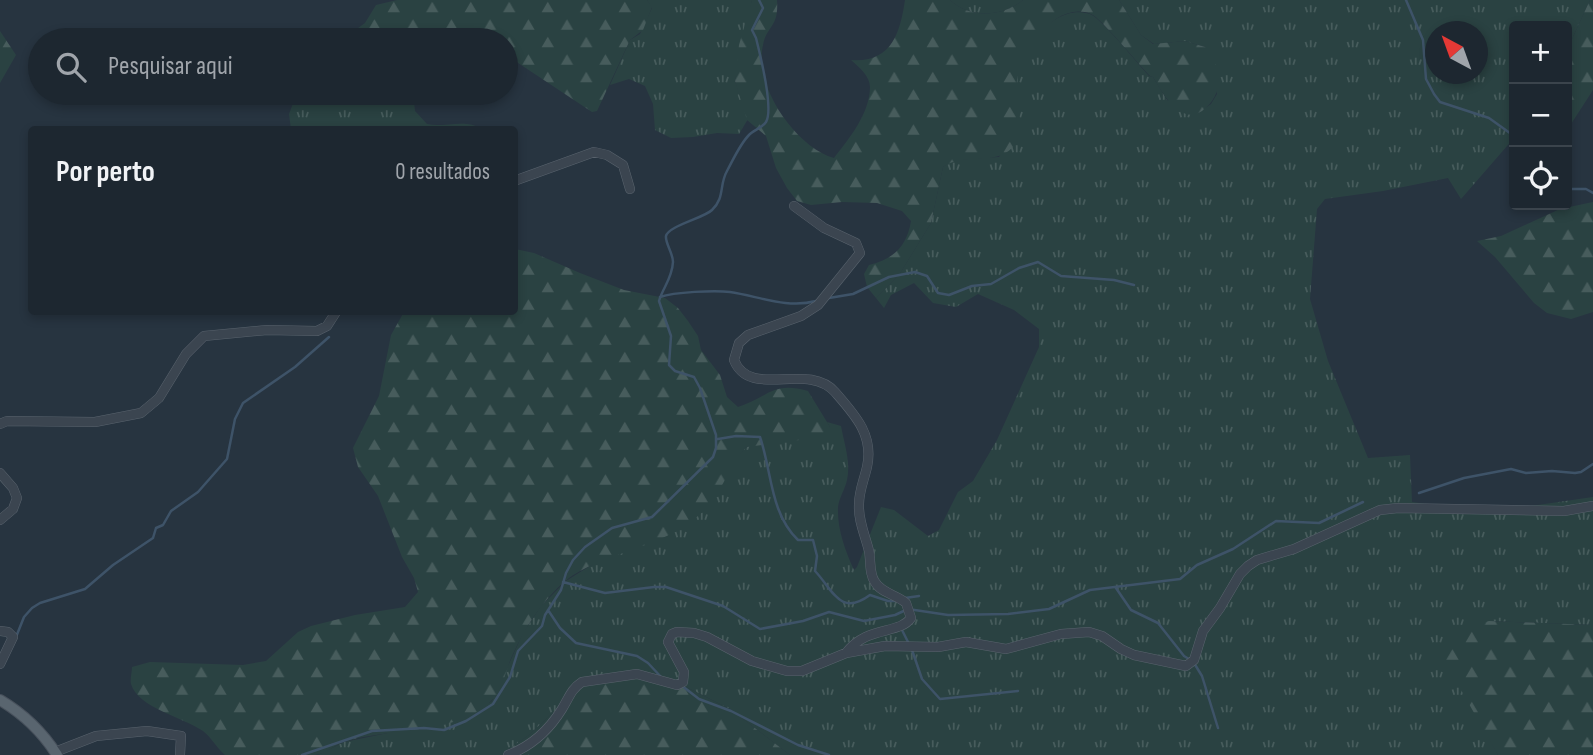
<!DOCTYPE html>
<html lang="pt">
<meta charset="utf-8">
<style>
body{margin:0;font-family:"Sofia Sans Condensed",sans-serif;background:#252f38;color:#f1f3f6}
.controls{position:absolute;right:21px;top:21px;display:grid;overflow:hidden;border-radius:7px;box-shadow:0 4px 10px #0003}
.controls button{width:63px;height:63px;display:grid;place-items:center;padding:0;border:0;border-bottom:2px solid #3b444c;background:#1d2730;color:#f1f3f6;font:35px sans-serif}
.compass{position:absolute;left:1425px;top:21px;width:63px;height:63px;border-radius:50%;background:#1d2730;box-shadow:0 4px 10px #0003;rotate:319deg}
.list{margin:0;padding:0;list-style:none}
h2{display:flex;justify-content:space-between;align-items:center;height:91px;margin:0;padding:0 28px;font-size:30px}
h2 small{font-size:23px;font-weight:400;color:#a0a5ab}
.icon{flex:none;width:38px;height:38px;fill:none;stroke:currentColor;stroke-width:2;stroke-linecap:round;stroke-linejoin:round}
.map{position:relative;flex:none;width:1593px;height:755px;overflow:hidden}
.search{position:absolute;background:#1d2730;box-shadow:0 4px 10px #0003;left:28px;top:28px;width:490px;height:77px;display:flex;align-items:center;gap:18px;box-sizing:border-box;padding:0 24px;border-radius:38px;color:#a0a5ab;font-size:26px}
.panel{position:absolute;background:#1d2730;box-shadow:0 4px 10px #0003;left:28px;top:126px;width:490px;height:189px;border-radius:7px}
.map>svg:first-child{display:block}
.grass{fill:url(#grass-tufts);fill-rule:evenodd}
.forest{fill:url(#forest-firs)}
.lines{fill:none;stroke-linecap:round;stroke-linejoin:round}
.stream{stroke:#3e5368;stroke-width:2.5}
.minor-casing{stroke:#59636d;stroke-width:10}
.major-casing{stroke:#48515c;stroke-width:12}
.minor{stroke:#3b4550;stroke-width:9}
.major{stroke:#59656f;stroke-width:10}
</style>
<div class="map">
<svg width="1593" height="755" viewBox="0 0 1593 755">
<defs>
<pattern id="grass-tufts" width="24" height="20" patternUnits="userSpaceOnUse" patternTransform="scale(1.75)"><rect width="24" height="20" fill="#2a4242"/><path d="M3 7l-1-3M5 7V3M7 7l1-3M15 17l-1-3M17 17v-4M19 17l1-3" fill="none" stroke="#475c5c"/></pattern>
<pattern id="forest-firs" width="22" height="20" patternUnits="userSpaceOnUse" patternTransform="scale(1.75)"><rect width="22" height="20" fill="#2a4242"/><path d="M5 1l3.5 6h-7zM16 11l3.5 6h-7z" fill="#475c5c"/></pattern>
</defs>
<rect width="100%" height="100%" fill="#273440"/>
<path class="grass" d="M 647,0 L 752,0 L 735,81 L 748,119 L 739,134 L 717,133 L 693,137 L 671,138 L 655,130 L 653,104 L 645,86 L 629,79 L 610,85 L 630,40 L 640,34 L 652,8 Z
M 950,0 L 1023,0 C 1003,17 970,19 950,0 Z
M 1119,0 L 1590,0 L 1567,50 L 1567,26 L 1514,26 L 1514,138 L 1461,199 L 1448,178 L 1383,191 L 1325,199 L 1317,209 L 1310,299 L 1328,361 L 1368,458 L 1410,455 L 1412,502 L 1453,508 L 1511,509 L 1593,497 L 1593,625 L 1489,621 L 1479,719 L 1498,755 L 790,755 L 730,709 L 666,677 L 577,680 L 558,708 L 529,735 L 500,755 L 318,755 L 344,742 L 398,731 L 429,728 L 466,717 L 492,701 L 523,633 L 541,606 L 566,581 L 723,482 L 734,461 L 746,447 L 830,427 L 827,422 L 841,426 C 844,443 851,462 847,480 C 845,489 839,498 838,507 C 837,529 845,550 854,570 L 857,567 L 881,507 L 894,510 L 928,536 L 939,530 L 958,492 L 973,481 L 997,440 L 1039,347 L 1039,329 L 1014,310 L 978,294 L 956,307 L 933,303 L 914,283 L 891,295 L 884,308 L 876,298 L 899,275 L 931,223 L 943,167 L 953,160 L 999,157 L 1020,127 C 1018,113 1015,98 1016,84 C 1018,52 1053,2 1090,14 C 1101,18 1138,64 1149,76 L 1153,77 L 1167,100 L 1198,113 L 1211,104 L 1217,94 L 1205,47 L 1185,41 L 1154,44 L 1141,35 ZM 1436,32 L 1478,32 L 1478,74 L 1436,74 Z
M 297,93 L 335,93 L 354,99 L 368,93 L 413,93 L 415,111 L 427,124 C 444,128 466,118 481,129 L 291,129 L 289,114 Z"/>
<path class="forest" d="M 397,0 L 647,0 L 652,7 L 643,30 L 630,40 L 597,111 L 592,112 L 506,55 L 506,40 C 486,40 467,34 449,40 L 342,40 L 365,23 L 376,5 Z
M 752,0 L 777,0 C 779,28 767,25 763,45 C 753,86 796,147 834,158 C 849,139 870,113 870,87 C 870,76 859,67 851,60 C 891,63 900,34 905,0 L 950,0 C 970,19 1003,17 1023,0 L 1119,0 L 1141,35 L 1153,44 L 1185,41 L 1205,47 C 1222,67 1225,94 1202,111 C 1197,114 1192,116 1186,114 C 1170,108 1161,90 1153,77 L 1150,76 C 1139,65 1101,18 1091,14 C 1055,0 1023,51 1017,80 C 1013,99 1027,126 1016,143 C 999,169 964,151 943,167 L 931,223 L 899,275 L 876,298 L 867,287 L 864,274 L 869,265 C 894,259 907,246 911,221 L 902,211 L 877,203 L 842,202 L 811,205 L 797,201 L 787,188 L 776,168 L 766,136 L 747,120 L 735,81 L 739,45 Z
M 1590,0 L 1593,0 L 1593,90 L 1571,124 L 1567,127 L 1567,50 Z
M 0,31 L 16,55 L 0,83 Z
M 1593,202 L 1593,312 L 1571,319 L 1547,313 L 1534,303 L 1495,257 L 1477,241 L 1501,236 L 1560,209 Z
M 515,249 L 534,253 L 580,273 L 624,290 L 665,298 L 678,308 L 688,321 L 698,336 L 701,350 L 720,375 L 727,397 L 738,407 C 769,397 772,381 808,391 L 830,427 L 822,437 L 746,447 C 728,468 720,498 698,516 C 661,549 602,552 565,581 C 543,600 525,627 513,654 C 506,668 503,690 491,701 C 455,736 389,727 344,742 C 334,745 326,754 315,755 C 286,755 255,755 225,755 C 217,748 211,737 203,731 C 183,717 138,708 131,684 C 130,679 132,672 132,667 L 150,662 L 243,665 L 266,661 L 298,632 L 311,626 L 355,615 L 405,607 L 418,592 L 414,578 L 402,557 L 378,496 L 358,467 L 353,448 L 379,396 L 391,335 L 404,312 L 514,312 Z
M 1489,621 L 1593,625 L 1593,755 L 1498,755 L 1448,667 L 1443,651 L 1445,639 L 1465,628 Z
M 666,677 L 730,709 L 790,755 L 500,755 L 529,735 L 558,708 L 577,680 Z"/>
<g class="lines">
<path class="stream" d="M 1406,0 L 1423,40 L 1426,79 L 1434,94 L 1440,102 L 1489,118 L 1514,136
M 1567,189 L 1586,189 L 1593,193
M 660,297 C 674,292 715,290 730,292 C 758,296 787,309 816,301
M 829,298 L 853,294 L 889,277 L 915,272 L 927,276 L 938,293 L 949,295 L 972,286 L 991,284 L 1019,268 L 1038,262 L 1061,276 L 1114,280 L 1134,285
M 718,439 L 736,436 L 760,437 C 772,472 770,513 798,540 L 813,540 L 817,556 L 815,571 C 833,590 840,617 870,595 L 888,601 L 895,601
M 1419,493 L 1464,478 L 1511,469 L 1526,473 L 1552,471 L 1575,473 L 1581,472 L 1593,464
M 563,582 L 605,593 L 654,587 L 666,587 L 723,606 L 760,629 L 803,621 L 829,612 L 864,621 L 895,615 L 908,609 L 948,615 L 1008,614 L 1049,609 L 1090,590 L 1180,579 L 1197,565 L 1233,549 L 1276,521 L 1319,523 L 1363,502
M 1116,588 L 1131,610 L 1158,623 L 1184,656 L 1189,659
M 905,598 L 919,596
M 548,610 L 560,628 L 576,643 L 637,656 L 648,663 L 662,678
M 901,628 L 909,644
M 16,637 L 24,617 L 32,608 L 40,603 L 85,589 L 113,565 L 153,538 L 156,528 L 163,525 L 171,511 L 198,492 L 227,459 L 235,419 L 243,403 L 295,367 L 329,337
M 912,650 L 922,679 L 940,699 L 1018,691
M 1194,663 L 1202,676 L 1218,728
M 681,685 L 699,699 L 731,711 L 798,745 L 829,755
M 302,755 L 372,731 L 424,728 L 444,730 L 466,721 L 493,704 L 510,677 L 518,651 L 542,626 L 545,615 L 561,590 L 566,573 L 573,560 L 585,547 L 612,528 L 652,517 L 713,457 L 716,448 L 716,435 L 700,388 L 694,377 L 675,371 L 669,365 L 671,336 L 659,301 C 663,287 672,279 673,262 C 673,253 665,243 666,236 C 668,226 704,218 712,210 C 725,198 719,185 727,171 C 733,160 740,144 749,135 C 754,130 762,128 766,122 C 774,109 760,54 756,38 L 752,30 L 763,8 L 759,0"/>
<defs>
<path id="minor" d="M 514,181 L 594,152 L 607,155 L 623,165 L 630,189
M 794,206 L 824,228 L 856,243 L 860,253 L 818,305 L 801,316 L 748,335 L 739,343 L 734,360 C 750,400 807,361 835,392 C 855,415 874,435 867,467 C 864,480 859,491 859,504 C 858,520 865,535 869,551 C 871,561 869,574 875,582 C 881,593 897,595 906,603 L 911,618 C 899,635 867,625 846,653
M 0,424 L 7,421 L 95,422 L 141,413 L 159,398 L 186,354 L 204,336 L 267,330 L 317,331 L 327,326 L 336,312
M 0,473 L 13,488 L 17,498 L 13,509 L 0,520
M 0,631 L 8,632 L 13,637 L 0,664
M 55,752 L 96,736 L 147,731 L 181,736 L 180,755
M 508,755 C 532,746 549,730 562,709 C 569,698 571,689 582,682 L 637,674 L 677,685 L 683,682 L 684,672 L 668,642 L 672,634 L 677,632 L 694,633 L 707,637 L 752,661 L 787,671 L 802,671 L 846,653 L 885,646 L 938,647 L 966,642 L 1006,649 L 1061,634 L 1089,632 L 1102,636 L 1121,649 L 1134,655 L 1186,666 L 1194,660 L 1203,631 L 1220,608 L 1240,574 L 1248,566 L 1257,560 L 1294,549 L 1380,510 L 1398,508 L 1564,511 L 1593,506"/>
<path id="major" d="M 0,700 C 22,713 43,733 57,755"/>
</defs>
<use href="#minor" class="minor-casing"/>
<use href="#major" class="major-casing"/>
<use href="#minor" class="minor"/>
<use href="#major" class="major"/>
</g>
</svg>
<div class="controls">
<button>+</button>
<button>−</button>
<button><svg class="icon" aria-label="locate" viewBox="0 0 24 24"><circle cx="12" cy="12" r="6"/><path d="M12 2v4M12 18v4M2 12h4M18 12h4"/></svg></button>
</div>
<svg class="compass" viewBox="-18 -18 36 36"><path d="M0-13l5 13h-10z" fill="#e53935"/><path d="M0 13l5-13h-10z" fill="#a0a5ab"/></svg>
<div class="search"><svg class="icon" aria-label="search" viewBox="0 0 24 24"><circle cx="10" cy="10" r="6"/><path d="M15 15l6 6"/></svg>Pesquisar aqui</div>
<section class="panel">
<h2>Por perto<small>0 resultados</small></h2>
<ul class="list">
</ul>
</section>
</div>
